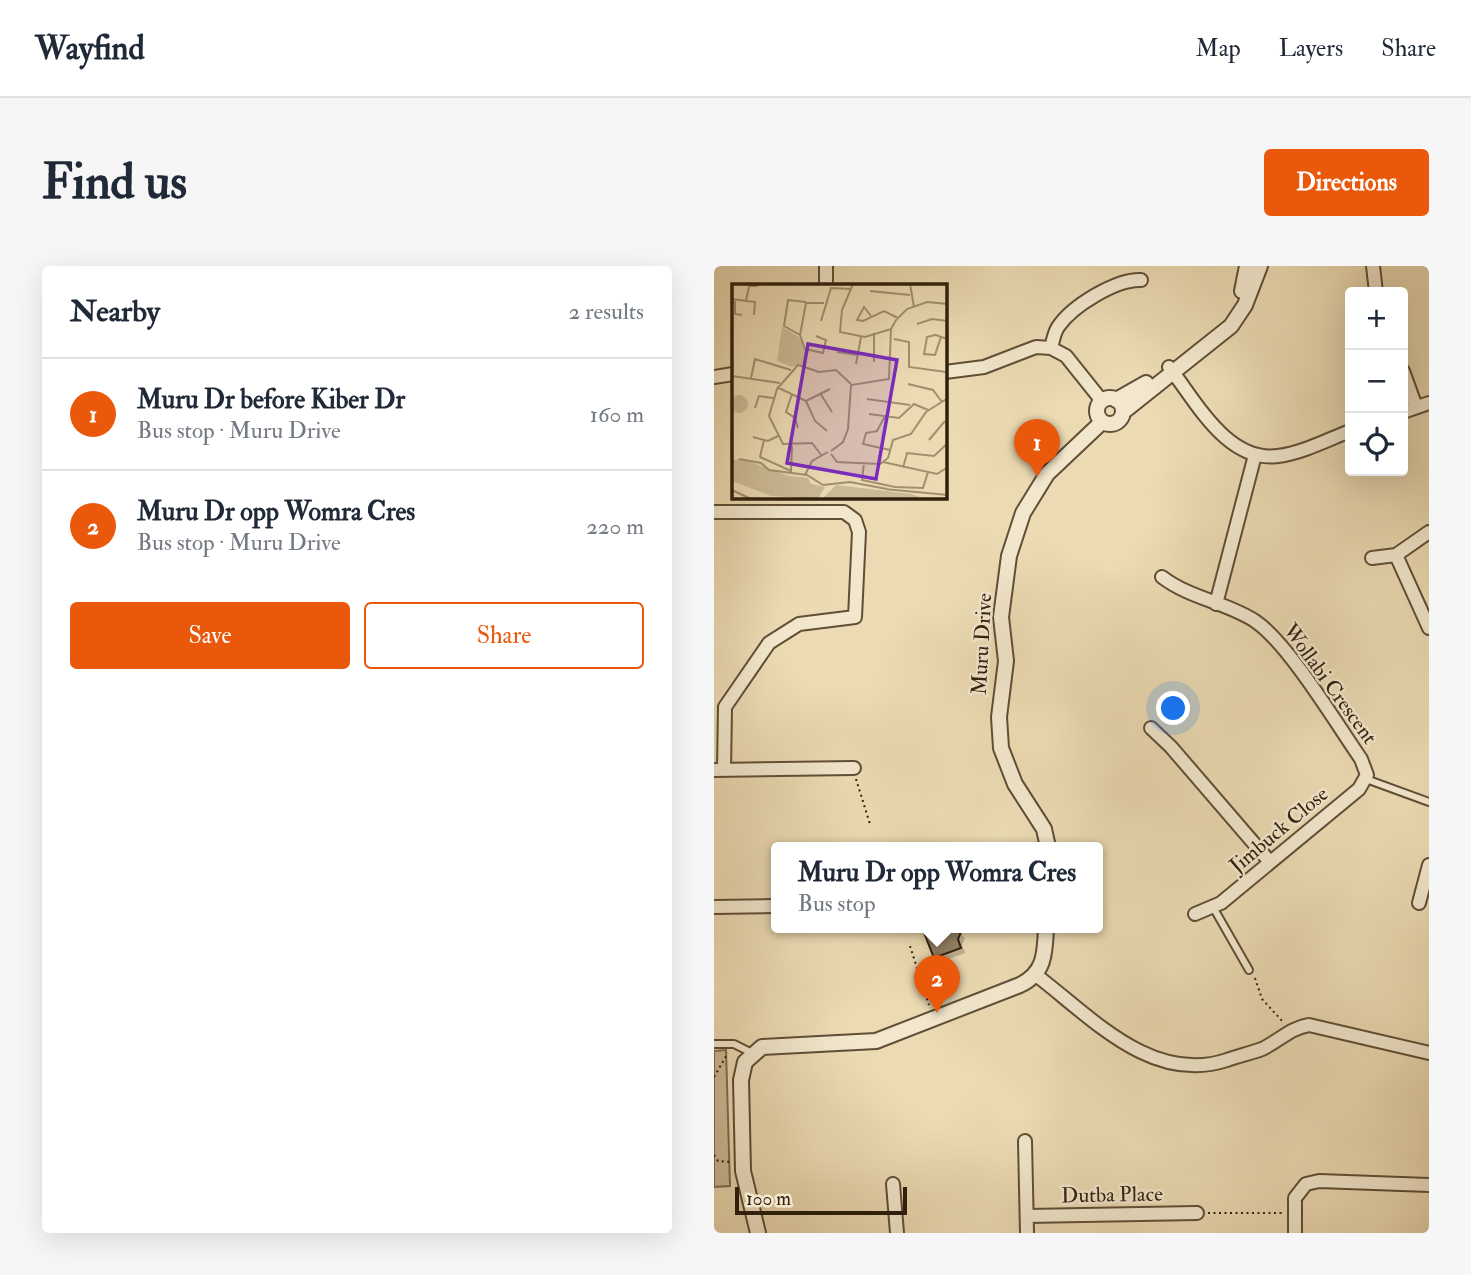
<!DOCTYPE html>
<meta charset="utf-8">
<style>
body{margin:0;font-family:"IM FELL Double Pica",serif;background:#f6f6f7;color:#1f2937}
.controls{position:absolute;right:21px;top:21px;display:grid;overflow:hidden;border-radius:7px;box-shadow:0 7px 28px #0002}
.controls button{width:63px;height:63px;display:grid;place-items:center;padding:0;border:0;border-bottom:2px solid #e0e1e3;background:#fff;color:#1f2937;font:35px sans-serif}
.scale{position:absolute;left:21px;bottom:18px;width:172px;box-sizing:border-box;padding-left:7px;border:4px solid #31200e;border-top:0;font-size:19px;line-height:24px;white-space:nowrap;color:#31200e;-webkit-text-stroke:5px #f2e7cd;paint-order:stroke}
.you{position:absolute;left:460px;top:443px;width:24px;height:24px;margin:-18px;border:5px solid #fff;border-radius:50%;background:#1a73e8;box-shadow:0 0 0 10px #1a73e833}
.badge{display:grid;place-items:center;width:46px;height:46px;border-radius:50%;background:#ea580c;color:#fff;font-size:23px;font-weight:700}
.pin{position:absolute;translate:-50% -58px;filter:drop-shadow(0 2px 4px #0008)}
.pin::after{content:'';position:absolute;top:37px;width:24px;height:21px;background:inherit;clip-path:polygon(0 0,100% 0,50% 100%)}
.popup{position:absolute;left:57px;top:576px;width:332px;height:91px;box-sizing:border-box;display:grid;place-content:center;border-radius:7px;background:#fff;filter:drop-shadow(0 2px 5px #0005);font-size:23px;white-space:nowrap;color:#747a83}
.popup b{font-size:26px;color:#1f2937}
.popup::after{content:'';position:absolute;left:50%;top:100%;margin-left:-14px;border:14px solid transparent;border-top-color:#fff}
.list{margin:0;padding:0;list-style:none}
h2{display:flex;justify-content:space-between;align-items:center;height:91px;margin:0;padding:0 28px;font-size:30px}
h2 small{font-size:23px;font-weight:400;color:#747a83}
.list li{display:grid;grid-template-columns:46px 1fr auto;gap:21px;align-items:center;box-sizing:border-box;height:112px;padding:0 28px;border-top:2px solid #e0e1e3}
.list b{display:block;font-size:26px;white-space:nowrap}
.list p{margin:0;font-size:23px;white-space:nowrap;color:#747a83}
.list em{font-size:23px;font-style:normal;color:#747a83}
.actions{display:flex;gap:14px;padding:21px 28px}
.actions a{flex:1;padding:16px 0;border:2px solid #ea580c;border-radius:7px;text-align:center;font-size:24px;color:#ea580c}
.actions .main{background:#ea580c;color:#fff}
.icon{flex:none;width:38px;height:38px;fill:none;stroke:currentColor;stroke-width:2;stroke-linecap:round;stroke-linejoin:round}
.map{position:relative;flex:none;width:715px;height:967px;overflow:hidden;border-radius:7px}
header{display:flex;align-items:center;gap:42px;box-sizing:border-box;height:98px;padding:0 35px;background:#fff;border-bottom:2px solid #e0e1e3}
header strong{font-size:33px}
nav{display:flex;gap:38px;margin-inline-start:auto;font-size:24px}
.intro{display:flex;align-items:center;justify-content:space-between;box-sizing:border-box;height:168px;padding:0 42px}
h1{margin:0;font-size:49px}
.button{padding:18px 32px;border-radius:7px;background:#ea580c;color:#fff;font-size:24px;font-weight:700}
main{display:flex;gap:42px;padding:0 42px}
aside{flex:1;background:#fff;border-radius:7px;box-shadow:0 7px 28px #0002}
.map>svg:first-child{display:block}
.green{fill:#cbba96;stroke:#7e6d52;stroke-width:2}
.shadow{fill:#0003}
.building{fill:#928163;stroke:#31200e;stroke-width:2}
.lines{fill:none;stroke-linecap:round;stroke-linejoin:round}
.service-casing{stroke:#604e37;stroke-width:10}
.minor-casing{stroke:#604e37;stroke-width:16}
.tertiary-casing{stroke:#604e37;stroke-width:18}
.path{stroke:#31200e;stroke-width:2;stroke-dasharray:2 3.5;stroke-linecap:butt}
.service{stroke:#f2e7cd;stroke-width:6}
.minor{stroke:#f2e7cd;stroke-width:12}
.tertiary{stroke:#f2e7cd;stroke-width:14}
.labels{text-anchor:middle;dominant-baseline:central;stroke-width:5;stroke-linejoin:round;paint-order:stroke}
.street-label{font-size:21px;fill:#31200e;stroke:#f2e7cd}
.inset-road{fill:none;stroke:#a19070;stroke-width:2}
.view{fill:#7b2cbf;fill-opacity:0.15;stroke:#7b2cbf;stroke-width:3.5}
.inset-edge{fill:none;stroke:#31200e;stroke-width:3.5}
</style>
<header>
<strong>Wayfind</strong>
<nav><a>Map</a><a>Layers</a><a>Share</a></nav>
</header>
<div class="intro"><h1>Find us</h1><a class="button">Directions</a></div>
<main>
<aside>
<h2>Nearby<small>2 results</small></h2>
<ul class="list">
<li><span class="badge">1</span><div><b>Muru Dr before Kiber Dr</b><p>Bus stop · Muru Drive</p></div><em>160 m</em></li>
<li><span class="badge">2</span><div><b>Muru Dr opp Womra Cres</b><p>Bus stop · Muru Drive</p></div><em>220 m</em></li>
</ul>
<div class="actions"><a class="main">Save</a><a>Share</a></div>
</aside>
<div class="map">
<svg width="715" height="967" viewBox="0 0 715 967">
<rect width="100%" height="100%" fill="#ebdab2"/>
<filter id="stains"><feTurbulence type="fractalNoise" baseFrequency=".00286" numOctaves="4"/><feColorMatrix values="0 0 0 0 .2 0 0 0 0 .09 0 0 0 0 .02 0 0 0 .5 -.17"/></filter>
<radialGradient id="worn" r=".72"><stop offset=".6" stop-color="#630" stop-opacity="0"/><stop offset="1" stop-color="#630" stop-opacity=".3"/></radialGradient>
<path class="green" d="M 12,784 L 16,920 L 0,921 L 0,785 Z"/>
<path class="shadow" d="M 224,661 L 246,667 L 251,672 L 248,679 L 251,687 L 226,696 L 212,665 Z"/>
<path class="building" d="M 218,661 L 247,666 L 244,673 L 247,682 L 220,692 L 209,664 Z"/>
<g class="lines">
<defs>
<path id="service" d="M 652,513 L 715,536
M 499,641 L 535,704
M 0,778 L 20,778 L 38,787"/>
<path id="minor" d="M 112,0 L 112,19
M 659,0 L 662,26
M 337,82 C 339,75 340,67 344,61 C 358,40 402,13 427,14
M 455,101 C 482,135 513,197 564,190 C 588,187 613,174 636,165
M 689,105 L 702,141
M 231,106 L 270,101 L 322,81 L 337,82 L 352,90 L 388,135
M 0,111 L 19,108
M 689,146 L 715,137
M 0,246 L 130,246 L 141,254 L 145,266 L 141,351 L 85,358 L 55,377 L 11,441 L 10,504
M 682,289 L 715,362
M 658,292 L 682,289 L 715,266
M 448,311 C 477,333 512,336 541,355 C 574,377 622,457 647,493 L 653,509 L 645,523 L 507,637 L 481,648
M 502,338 L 541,189
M 437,462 L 457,481 L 556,596
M 0,504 L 140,502
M 705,637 L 715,599
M 0,641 L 62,640
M 322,709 C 377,751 438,819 513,794 C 524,790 537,787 548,783 C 565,775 576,762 595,759 L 715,787
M 311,875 L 313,967
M 179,918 L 183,967
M 313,950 L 483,947
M 581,967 L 581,932 L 592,918 L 605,915 L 715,919"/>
<path id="tertiary" d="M 528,25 L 533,0
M383 145a13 13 0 1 1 26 0a13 13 0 1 1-26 0Z
M 402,134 L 432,117
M 409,146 L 517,60 L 531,39 L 546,0
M 334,581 L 330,563 L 301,518 L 287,482 L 285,451 L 292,395 L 287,351 L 295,290 L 309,247 L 333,208 L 388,156
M 44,967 L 29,905 L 27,814 L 31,796 L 48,781 L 162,775 L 306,719 C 331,707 331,687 332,661"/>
</defs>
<use href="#service" class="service-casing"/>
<use href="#minor" class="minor-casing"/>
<use href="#tertiary" class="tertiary-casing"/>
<path class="path" d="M 142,513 L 156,558
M 196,680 L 215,739
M 541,712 L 548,733 L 569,756
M 0,811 L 14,787
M 0,889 L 4,895 L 17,896
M 494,947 L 569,947"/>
<use href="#service" class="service"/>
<use href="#minor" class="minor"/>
<use href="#tertiary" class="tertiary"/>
</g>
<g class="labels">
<g class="street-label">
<text transform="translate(268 378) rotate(-87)">Muru Drive</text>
<text transform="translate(616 418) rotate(54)">Wollabi Crescent</text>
<text transform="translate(565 564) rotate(-40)">Jimbuck Close</text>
<text transform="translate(398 929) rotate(-1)">Dutba Place</text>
</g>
</g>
<g transform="translate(18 18)">
<rect width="215" height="215" fill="#ebdab2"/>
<path d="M 50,43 L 67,53 L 75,67 L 72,81 L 60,83 L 45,77 ZM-2 120a9 9 0 1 1 18 0a9 9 0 1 1-18 0ZM 10,175 L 57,192 L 76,194 L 79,200 L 93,203 L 86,215 L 39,212 L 0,197 L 0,176 ZM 104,201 L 179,210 L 194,215 L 90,215 Z" fill="#cbba96"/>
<path class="inset-road" d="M 121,0 L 110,26 L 108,48 L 133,53 L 159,45M 178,0 L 182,23M 138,7 L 178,11M 0,15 L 23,18 L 22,31M 3,16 L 3,30 L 10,31M 14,17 L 17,2 L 26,2M 139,32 L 132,23 L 125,36 L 131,37 L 152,27 L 166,34M 89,37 L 99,4 L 120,5M 185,40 L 200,35 L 216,37M 68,51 L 52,42 L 56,16 L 74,18M 84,52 L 94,56 L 91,69 L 73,65 L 68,51 L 74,19 L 92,19M 209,53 L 203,71 L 192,70 L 195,53 L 203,51 L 204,51 L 209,53 L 216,55M 162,55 L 177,58 L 177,83 L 214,88M 105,68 L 126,71M 142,78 L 142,49M 124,80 L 129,53M 0,92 L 48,99M 19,94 L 23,75 L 59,86M 176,100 L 201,106 L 210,118M 45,103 L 74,117 L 83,137 L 95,147M 88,109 L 100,128M 60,110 L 54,128 L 63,134 L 66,144M 135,115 L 178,121M 74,117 L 98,105M 23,124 L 27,112 L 41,114M 137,130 L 167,134 L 182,120 L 196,126M 153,132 L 145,147 L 134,149 L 131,160 L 158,166M 21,153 L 36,157 L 46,152M 32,156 L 28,173 L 59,187 L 60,162M 197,156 L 213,137M 99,167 L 111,158 L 116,145 L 119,101 L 157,95 L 159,45 L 164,36 L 175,25 L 195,18 L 216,20M 99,170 L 105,178 L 148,180 L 156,174 L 161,156 L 179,150 L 194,128 L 216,114M 90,172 L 80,159 L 51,160 L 37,132 L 45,105 L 66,81 L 87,88 L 104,86 L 119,100M 7,175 L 29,179 L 37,186 L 75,191 L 91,201 L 118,198 L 155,205M 151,178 L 205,190 L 216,183M 132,179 L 130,196 L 163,203 L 191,204 L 196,188M 171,184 L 175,169 L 202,172 L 216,159M 73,191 L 80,177 L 96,168M 152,205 L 216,211M 0,206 L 19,215M 37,215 L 62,215"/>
<path class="view" d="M 76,60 L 165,76 L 144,195 L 55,179 Z"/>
<rect width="215" height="215" class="inset-edge"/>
</g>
<rect width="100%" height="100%" filter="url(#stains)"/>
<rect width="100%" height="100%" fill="url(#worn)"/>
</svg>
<div class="controls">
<button>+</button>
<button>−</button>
<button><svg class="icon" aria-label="locate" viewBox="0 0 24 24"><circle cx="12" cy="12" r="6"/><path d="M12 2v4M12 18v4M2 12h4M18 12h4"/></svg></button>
</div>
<div class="scale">100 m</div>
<div class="you"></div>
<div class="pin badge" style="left:323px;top:211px">1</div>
<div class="pin badge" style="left:223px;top:747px">2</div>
<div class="popup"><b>Muru Dr opp Womra Cres</b>Bus stop</div>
</div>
</main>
